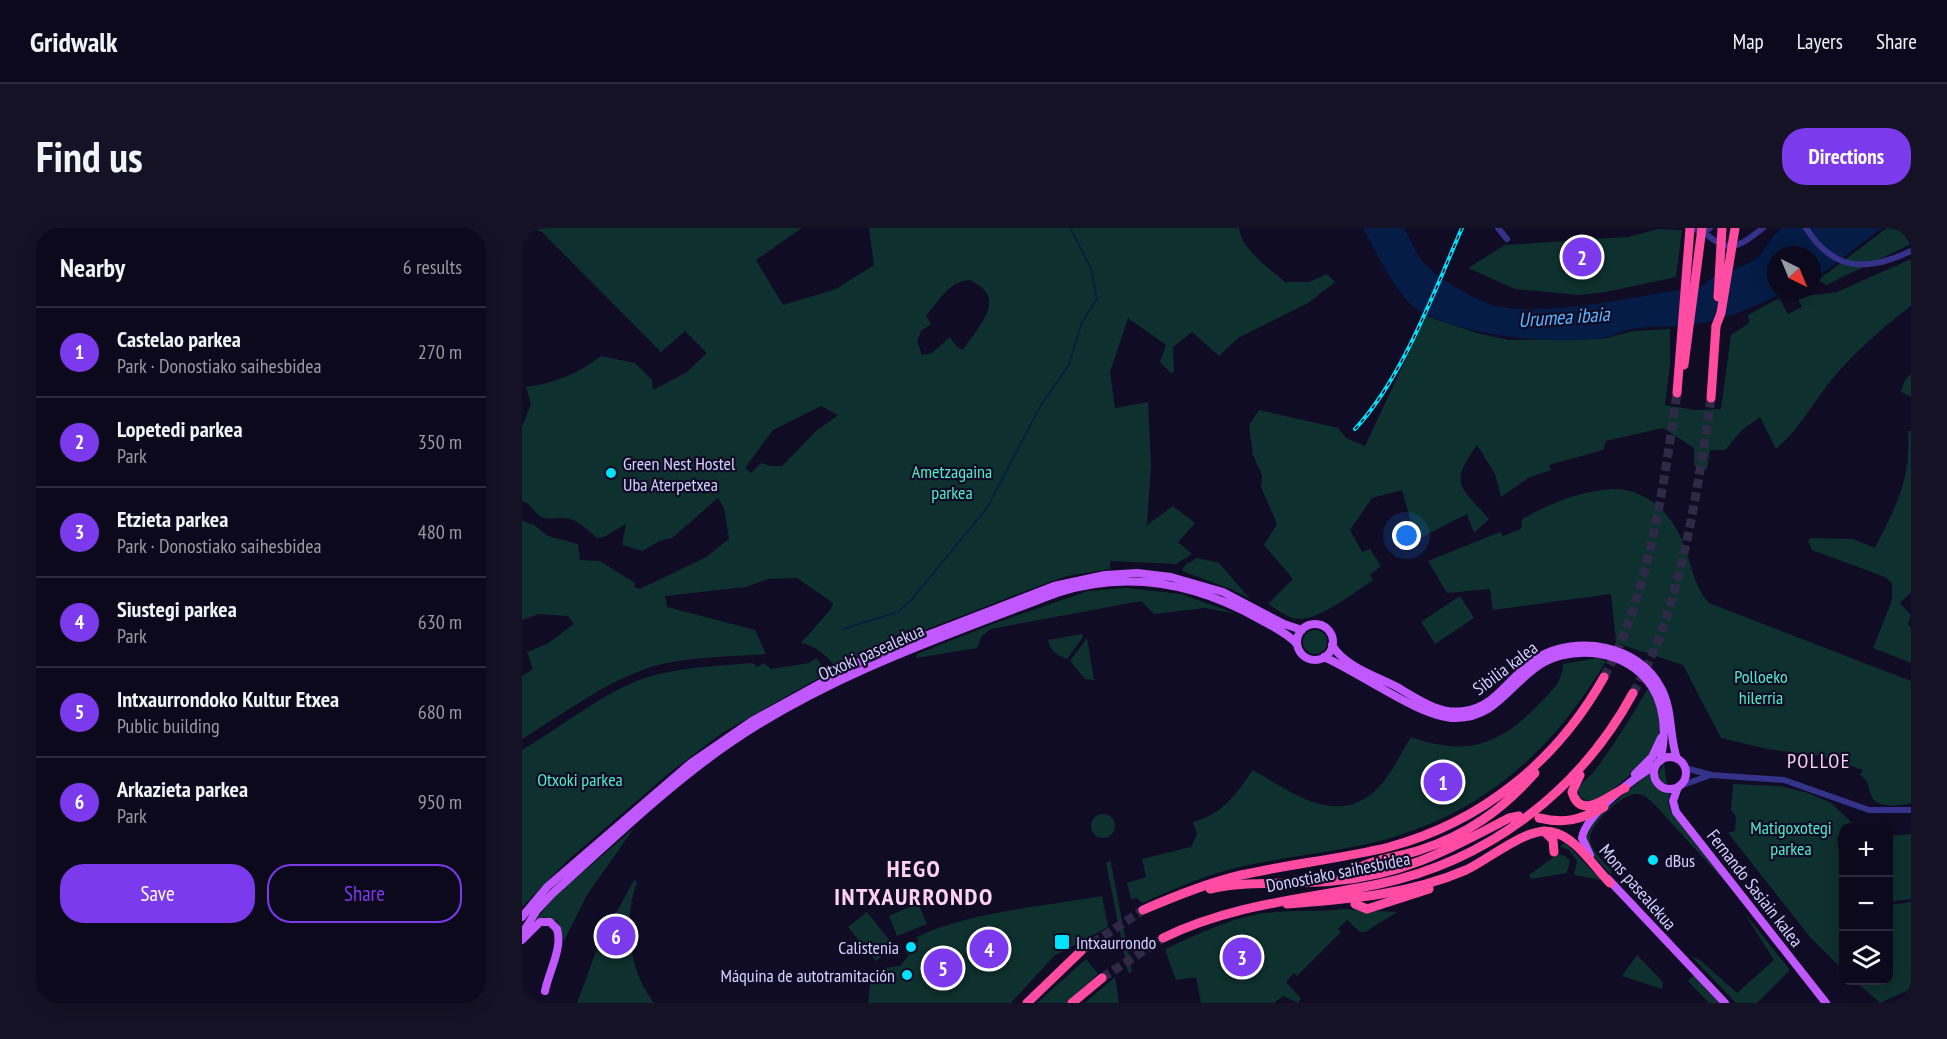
<!DOCTYPE html>
<meta charset="utf-8">
<style>
body{margin:0;font-family:"PT Sans Narrow",sans-serif;background:#151225;color:#f1f3f6}
.controls{position:absolute;right:18px;bottom:18px;display:grid;overflow:hidden;border-radius:12px;box-shadow:0 3px 15px #0003}
.controls button{width:54px;height:54px;display:grid;place-items:center;padding:0;border:0;border-bottom:2px solid #2c2a3b;background:#0c091c;color:#f1f3f6;font:30px sans-serif}
.compass{position:absolute;left:1245px;top:18px;width:54px;height:54px;border-radius:50%;background:#0c091c;box-shadow:0 3px 15px #0003;rotate:137deg}
.you{position:absolute;left:885px;top:308px;width:21px;height:21px;margin:-15px;border:4px solid #fff;border-radius:50%;background:#1a73e8;box-shadow:0 0 0 9px #1a73e833}
.badge{display:grid;place-items:center;width:39px;height:39px;border-radius:50%;background:#7c3aed;color:#fff;font-size:20px;font-weight:700}
.pin{position:absolute;translate:-50% -50%;border:3px solid #fff;box-shadow:0 2px 6px #0006}
.list{margin:0;padding:0;list-style:none}
h2{display:flex;justify-content:space-between;align-items:center;height:78px;margin:0;padding:0 24px;font-size:26px}
h2 small{font-size:20px;font-weight:400;color:#9a9aa3}
.list li{display:grid;grid-template-columns:39px 1fr auto;gap:18px;align-items:center;box-sizing:border-box;height:90px;padding:0 24px;border-top:2px solid #2c2a3b}
.list b{display:block;font-size:22px;white-space:nowrap}
.list p{margin:0;font-size:20px;white-space:nowrap;color:#9a9aa3}
.list em{font-size:20px;font-style:normal;color:#9a9aa3}
.actions{display:flex;gap:12px;padding:18px 24px}
.actions a{flex:1;padding:14px 0;border:2px solid #7c3aed;border-radius:24px;text-align:center;font-size:21px;color:#7c3aed}
.actions .main{background:#7c3aed;color:#fff}
.icon{flex:none;width:33px;height:33px;fill:none;stroke:currentColor;stroke-width:2;stroke-linecap:round;stroke-linejoin:round}
.map{position:relative;flex:none;width:1389px;height:775px;overflow:hidden;border-radius:24px}
header{display:flex;align-items:center;gap:36px;box-sizing:border-box;height:84px;padding:0 30px;background:#0c091c;border-bottom:2px solid #2c2a3b}
header strong{font-size:28px}
nav{display:flex;gap:33px;margin-inline-start:auto;font-size:21px}
.intro{display:flex;align-items:center;justify-content:space-between;box-sizing:border-box;height:144px;padding:0 36px}
h1{margin:0;font-size:42px}
.button{padding:15px 27px;border-radius:24px;background:#7c3aed;color:#fff;font-size:21px;font-weight:700}
main{display:flex;gap:36px;padding:0 36px}
aside{flex:1;background:#0c091c;border-radius:24px;box-shadow:0 3px 15px #0003}
.map>svg:first-child{display:block}
.green{fill:#0e302e;fill-rule:evenodd}
.water{fill:#041c46}
.lines{fill:none;stroke-linecap:round;stroke-linejoin:round}
.stream{stroke:#041c46;stroke-width:1.5}
.highway-tunnel{stroke:#2e2946;stroke-width:9;stroke-dasharray:9 4.5;stroke-linecap:butt}
.minor{stroke:#353289;stroke-width:6}
.major{stroke:#c057ff;stroke-width:8}
.highway{stroke:#ff4ba1;stroke-width:9}
.rail-casing{stroke:#00e2fb;stroke-width:4}
.rail{stroke:#100c25;stroke-width:1.5;stroke-dasharray:4.5;stroke-linecap:butt}
.highway-bridge{stroke:#ff4ba1;stroke-width:9}
.poi-dot{fill:#00e2fb;stroke:#100c25;stroke-width:2}
.labels{text-anchor:middle;dominant-baseline:central;stroke-width:4.5;stroke-linejoin:round;paint-order:stroke}
.poi-label{font-size:18px;fill:#d5d0ff;stroke:#100c25;text-anchor:start}
.park-label{font-size:18px;fill:#4fecc5;stroke:#100c25}
.street-label{font-size:18px;fill:#d5d0ff;stroke:#100c25}
.water-label{font-size:20px;font-style:italic;fill:#5eb5ff;stroke:#100c25}
.neighbourhood-label{font-size:20px;letter-spacing:1.5px;fill:#ffd2ef;stroke:#100c25}
.district-label{font-size:24px;font-weight:bold;letter-spacing:1.5px;fill:#ffd2ef;stroke:#100c25}
</style>
<header>
<strong>Gridwalk</strong>
<nav><a>Map</a><a>Layers</a><a>Share</a></nav>
</header>
<div class="intro"><h1>Find us</h1><a class="button">Directions</a></div>
<main>
<aside>
<h2>Nearby<small>6 results</small></h2>
<ul class="list">
<li><span class="badge">1</span><div><b>Castelao parkea</b><p>Park · Donostiako saihesbidea</p></div><em>270 m</em></li>
<li><span class="badge">2</span><div><b>Lopetedi parkea</b><p>Park</p></div><em>350 m</em></li>
<li><span class="badge">3</span><div><b>Etzieta parkea</b><p>Park · Donostiako saihesbidea</p></div><em>480 m</em></li>
<li><span class="badge">4</span><div><b>Siustegi parkea</b><p>Park</p></div><em>630 m</em></li>
<li><span class="badge">5</span><div><b>Intxaurrondoko Kultur Etxea</b><p>Public building</p></div><em>680 m</em></li>
<li><span class="badge">6</span><div><b>Arkazieta parkea</b><p>Park</p></div><em>950 m</em></li>
</ul>
<div class="actions"><a class="main">Save</a><a>Share</a></div>
</aside>
<div class="map">
<svg width="1389" height="775" viewBox="0 0 1389 775">
<rect width="100%" height="100%" fill="#100c25"/>
<path class="green" d="M 8,0 L 280,0 L 234,32 L 261,77 L 314,61 L 352,37 L 347,0 L 717,0 C 719,21 748,41 763,54 L 787,54 L 805,46 L 813,54 L 786,75 L 716,110 L 697,128 L 670,104 L 651,119 L 652,144 L 649,145 L 638,134 L 644,117 L 606,90 L 588,144 L 593,180 L 626,174 L 629,237 L 625,297 L 651,278 L 673,295 L 656,314 L 670,326 L 654,336 L 588,333 L 588,341 L 545,348 L 522,356 L 343,425 L 315,441 C 304,427 296,419 279,415 L 309,381 L 311,375 L 275,350 L 246,351 L 224,359 L 143,368 L 145,379 L 233,402 L 244,426 C 206,429 165,428 129,439 C 82,454 42,486 0,511 L 0,448 L 11,441 L 5,424 L 25,416 L 52,396 L 46,388 L 17,386 L 0,392 L 0,293 L 12,297 L 26,308 L 56,316 L 58,332 L 78,333 L 113,355 L 112,359 L 118,361 L 184,329 L 207,311 L 202,280 L 196,270 L 150,310 L 137,313 L 121,323 L 100,317 L 104,296 L 82,309 L 75,310 C 65,301 55,291 42,290 C 33,289 27,293 18,288 C 10,283 11,277 0,273 L 0,199 L 9,176 L 4,159 C 33,155 56,146 79,128 L 113,135 L 130,152 L 131,162 L 165,144 L 185,125 L 163,103 L 139,124 L 20,4 ZM 447,52 C 487,69 458,96 441,122 L 435,119 L 428,109 L 410,125 L 400,127 L 395,113 L 399,103 L 409,96 L 404,88 C 417,73 426,54 447,52 ZM 299,178 L 316,187 L 293,204 L 260,238 L 248,238 L 239,235 L 229,245 L 223,240 L 251,202 Z
M 1365,0 L 1389,0 L 1389,16 L 1304,57 L 1296,52 Z
M 1136,1 L 1160,2 L 1154,49 L 1084,64 L 1057,67 L 993,61 L 946,40 L 983,17 L 1106,9 Z
M 1389,31 L 1389,78 C 1361,99 1334,123 1311,150 C 1291,174 1278,201 1254,221 L 1238,189 L 1220,202 L 1203,222 L 1188,222 L 1185,242 L 1172,238 L 1172,220 L 1141,200 L 1084,213 L 1081,222 L 1027,237 L 1029,242 L 1006,250 L 979,269 L 973,246 L 955,217 C 927,257 937,257 967,291 L 952,305 L 945,286 L 894,312 L 880,262 L 850,270 L 828,302 L 840,324 L 848,321 L 859,338 L 848,347 L 851,352 C 833,364 798,392 776,391 C 765,390 755,381 746,376 L 771,351 L 742,317 L 755,296 L 739,259 L 740,247 L 731,227 L 727,197 L 737,182 L 816,200 L 824,210 L 843,218 L 904,88 L 955,105 L 987,112 L 1080,111 L 1112,103 L 1148,101 L 1148,136 L 1143,177 L 1173,182 L 1199,181 L 1209,107 L 1227,95 L 1226,87 L 1257,70 L 1266,86 L 1280,79 L 1275,69 L 1315,64 Z
M 1389,146 L 1389,169 L 1379,164 L 1383,152 Z
M 1386,203 L 1389,203 L 1389,364 L 1378,375 L 1389,387 L 1386,396 L 1389,400 L 1389,435 L 1351,420 L 1370,372 L 1370,355 L 1363,349 L 1290,322 L 1286,313 L 1289,310 L 1331,311 L 1353,320 C 1374,278 1389,252 1386,203 Z
M 1089,261 C 1122,260 1147,282 1160,312 C 1170,334 1170,356 1187,375 L 1389,453 L 1389,575 C 1378,578 1353,581 1349,567 C 1346,558 1347,553 1338,547 L 1341,542 L 1299,528 L 1245,521 L 1199,510 L 1161,437 L 1094,415 L 1089,366 L 971,382 L 968,361 L 925,365 L 906,333 L 978,304 L 981,308 L 999,301 L 1000,291 C 1029,275 1055,264 1089,261 Z
M 675,330 L 697,335 L 728,371 L 711,362 L 660,343 L 663,337 Z
M 604,360 L 659,366 L 715,386 L 683,380 L 632,386 L 619,373 L 469,401 L 460,408 L 455,420 L 394,430 L 395,426 L 473,395 L 566,363 Z
M 938,368 L 952,390 L 913,416 L 899,394 Z
M781 414a12 12 0 1 1 24 0a12 12 0 1 1-24 0Z
M 560,406 L 561,409 L 545,431 C 535,427 528,423 526,412 Z
M 565,410 L 572,452 L 563,451 L 548,433 Z
M 294,430 L 301,439 L 302,447 L 200,505 L 146,546 L 45,633 L 0,679 L 0,522 C 36,501 85,462 123,450 C 158,439 195,438 231,435 L 235,439 L 242,435 L 249,441 L 287,435 Z
M 1076,430 L 1084,433 C 1029,526 957,589 850,615 C 801,626 750,630 702,643 C 674,651 647,663 621,675 L 614,670 L 609,671 L 605,655 L 624,649 L 620,631 L 669,619 L 675,606 L 671,594 C 702,585 713,567 731,542 C 772,566 822,604 862,553 C 873,539 880,523 889,509 C 944,529 978,517 1018,475 C 1031,462 1040,454 1041,436 Z
M 1126,460 C 1151,500 1133,527 1101,553 C 1089,563 1081,571 1065,573 L 1057,568 L 1056,562 C 1060,553 1068,549 1074,541 C 1093,515 1110,488 1126,460 Z
M 1142,535 L 1145,557 L 1138,552 L 1136,546 Z
M 1127,545 L 1135,560 L 1148,565 L 1146,574 L 1149,583 L 1207,658 L 1133,577 C 1127,571 1122,565 1113,566 C 1099,567 1067,597 1068,611 C 1069,623 1082,634 1089,642 L 1089,647 L 1070,626 L 1064,610 L 1073,591 Z
M 1211,556 L 1258,558 L 1286,565 L 1309,575 L 1330,595 L 1331,599 L 1322,600 L 1321,608 L 1315,609 L 1322,659 L 1321,742 L 1288,709 L 1206,605 L 1213,603 L 1214,589 L 1209,582 Z
M569 598a12 12 0 1 1 24 0a12 12 0 1 1-24 0Z
M 112,600 L 65,667 L 42,713 L 35,693 L 22,689 L 12,694 L 31,670 Z
M 1389,606 L 1389,671 L 1367,674 L 1367,608 Z
M 1043,614 L 1079,652 L 1052,647 L 1055,633 L 1047,622 L 1038,619 Z
M 1036,626 L 1043,628 L 1048,633 L 1045,645 L 1009,651 L 1007,647 Z
M 588,630 L 610,744 L 606,745 L 584,635 L 589,633 Z
M 112,652 L 115,654 C 101,693 106,741 132,775 L 55,775 L 76,718 Z
M 580,668 L 586,699 L 532,728 L 489,775 L 346,775 L 348,757 L 362,740 L 378,738 L 387,727 L 382,723 L 391,712 L 396,715 L 395,709 C 447,684 523,678 580,668 Z
M 1389,674 L 1389,761 L 1358,775 L 1333,753 L 1366,752 L 1367,677 Z
M 396,675 L 405,696 L 375,708 L 367,688 Z
M 822,681 L 875,684 L 843,704 L 838,704 L 825,692 L 816,701 L 819,704 L 775,748 L 772,745 L 764,754 L 779,770 L 776,775 L 761,768 L 752,775 L 679,775 L 674,749 L 654,752 L 643,721 C 676,706 716,686 753,684 C 776,682 799,684 822,681 Z
M 1221,683 L 1268,742 L 1235,775 L 1214,775 L 1169,728 L 1178,732 L 1215,765 L 1252,732 Z
M 345,684 L 372,718 L 354,733 L 326,699 Z
M 1115,727 L 1141,754 L 1140,761 L 1100,748 Z
M 564,731 L 576,746 L 544,775 L 515,775 Z
M 1172,747 L 1197,775 L 1187,775 L 1166,753 Z
M 593,749 L 597,775 L 563,775 Z"/>
<path class="water" d="M 841,0 L 882,0 C 889,12 895,30 906,39 C 920,53 955,73 974,78 C 1025,90 1126,66 1180,58 C 1198,39 1219,44 1236,29 C 1246,20 1249,6 1261,0 L 1360,0 L 1290,53 L 1290,27 L 1254,27 L 1254,63 L 1263,63 C 1234,79 1206,90 1174,96 C 1153,100 1131,97 1110,101 C 1100,103 1090,108 1080,110 C 1031,117 945,108 901,85 C 875,71 855,25 841,0 Z"/>
<g class="lines">
<path class="stream" d="M 321,401 L 376,384 L 390,371 L 465,280 L 519,177 L 547,137 L 560,94 L 575,71 L 569,40 L 548,0"/>
<path class="highway-tunnel" d="M 1082,449 C 1128,363 1141,261 1155,165
M 1111,465 C 1159,383 1175,264 1189,170
M 559,723 L 621,682
M 580,750 L 641,710"/>
<path class="minor" d="M 976,0 L 985,11
M 1171,0 L 1180,5 L 1188,0
M 1284,0 C 1312,45 1347,43 1389,23
M 1183,5 C 1207,27 1218,18 1241,0
M 1163,540 L 1189,547 L 1262,552 L 1347,582 L 1389,582
M 1158,558 L 1186,548"/>
<path class="major" d="M775 414a18 18 0 1 1 36 0a18 18 0 1 1-36 0Z
M 810,417 C 822,438 854,448 875,459 C 896,471 917,487 942,483 C 975,479 989,446 1015,430 C 1055,406 1117,417 1139,460 C 1151,482 1147,508 1155,531
M 802,429 C 837,444 900,491 934,490 C 971,490 985,461 1012,441 C 1043,416 1098,420 1124,451 C 1143,472 1145,506 1138,533
M1132 545a16 16 0 1 1 32 0a16 16 0 1 1-32 0Z
M 1113,546 L 1130,529 L 1139,510
M 1156,559 L 1151,573 L 1154,584 L 1304,775
M 1068,627 L 1060,610 C 1064,586 1113,549 1134,537
M 1086,651 L 1203,775
M 0,689 L 25,659 L 169,535 L 230,493 L 341,432 L 532,358 L 583,347 L 615,345 L 649,349 L 701,364 L 762,396 L 780,402
M 0,706 L 15,682 L 30,666 C 87,615 144,559 208,515 C 307,447 423,408 535,365 C 606,342 673,355 737,391 C 750,398 765,405 775,416
M 0,712 L 18,694 L 28,694 L 35,701 C 41,720 27,743 23,763"/>
<path class="highway" d="M 1155,165 L 1168,0
M 1189,170 L 1194,98
M 1058,547 L 1050,564 C 1059,594 1087,567 1103,560
M 1017,590 C 1043,596 1058,592 1082,579
M 1022,603 L 1031,612 L 1032,624
M 828,646 C 842,632 879,629 898,622 C 945,607 980,582 1013,545
M 688,661 C 729,652 770,657 811,653 C 882,647 926,622 987,590 L 997,588
M 765,676 C 827,671 886,667 944,642 C 968,631 1005,598 1030,604 C 1053,608 1072,639 1088,655
M 833,676 L 845,681 L 907,661
M 621,682 C 653,668 685,655 719,647 C 768,636 818,631 867,619 C 960,594 1035,533 1082,449
M 641,710 C 710,676 783,671 857,656 C 966,633 1058,563 1111,465
M 505,775 L 559,723
M 550,775 L 580,750"/>
<defs>
<path id="rail" d="M 833,201 C 880,151 912,64 940,0"/>
</defs>
<use href="#rail" class="rail-casing"/>
<use href="#rail" class="rail"/>
<path class="highway-bridge" d="M 1196,69 L 1200,0
M 1194,98 L 1199,85 L 1213,0
M 1162,137 L 1180,0"/>
</g>
<g class="poi-dot">
<circle cx="89" cy="245" r="6"/>
<circle cx="1131" cy="632" r="6"/>
<rect x="532" y="706" width="16" height="16" rx="3"/>
<circle cx="389" cy="719" r="6"/>
<circle cx="385" cy="747" r="6"/>
</g>
<g class="labels">
<g class="poi-label">
<text x="101" y="235">Green Nest Hostel<tspan x="101" dy="21">Uba Aterpetxea</tspan></text>
<text x="1143" y="632">dBus</text>
<text x="554" y="714">Intxaurrondo</text>
<text x="377" y="719" text-anchor="end">Calistenia</text>
<text x="373" y="747" text-anchor="end">Máquina de autotramitación</text>
</g>
<g class="park-label">
<text x="430" y="243">Ametzagaina<tspan x="430" dy="21">parkea</tspan></text>
<text x="1239" y="448">Polloeko<tspan x="1239" dy="21">hilerria</tspan></text>
<text x="58" y="551">Otxoki parkea</text>
<text x="1269" y="599">Matigoxotegi<tspan x="1269" dy="21">parkea</tspan></text>
</g>
<g class="street-label">
<text transform="translate(349 424) rotate(-24)">Otxoki pasealekua</text>
<text transform="translate(983 440) rotate(-37)">Sibilia kalea</text>
<text transform="translate(816 644) rotate(-11)">Donostiako saihesbidea</text>
<text transform="translate(1116 659) rotate(49)">Mons pasealekua</text>
<text transform="translate(1233 660) rotate(52)">Fernando Sasiain kalea</text>
</g>
<g class="water-label">
<text transform="translate(1042 89) rotate(-4)">Urumea ibaia</text>
</g>
<g class="neighbourhood-label">
<text x="1297" y="533">POLLOE</text>
</g>
<g class="district-label">
<text x="392" y="640">HEGO<tspan x="392" dy="28">INTXAURRONDO</tspan></text>
</g>
</g>
</svg>
<div class="controls">
<button>+</button>
<button>−</button>
<button><svg class="icon" aria-label="layers" viewBox="0 0 24 24"><path d="M12 4l9 5-9 5-9-5zM3 14l9 5 9-5"/></svg></button>
</div>
<svg class="compass" viewBox="-18 -18 36 36"><path d="M0-13l5 13h-10z" fill="#e53935"/><path d="M0 13l5-13h-10z" fill="#9a9aa3"/></svg>
<div class="you"></div>
<div class="pin badge" style="left:921px;top:554px">1</div>
<div class="pin badge" style="left:1060px;top:29px">2</div>
<div class="pin badge" style="left:720px;top:729px">3</div>
<div class="pin badge" style="left:467px;top:721px">4</div>
<div class="pin badge" style="left:421px;top:740px">5</div>
<div class="pin badge" style="left:94px;top:708px">6</div>
</div>
</main>
